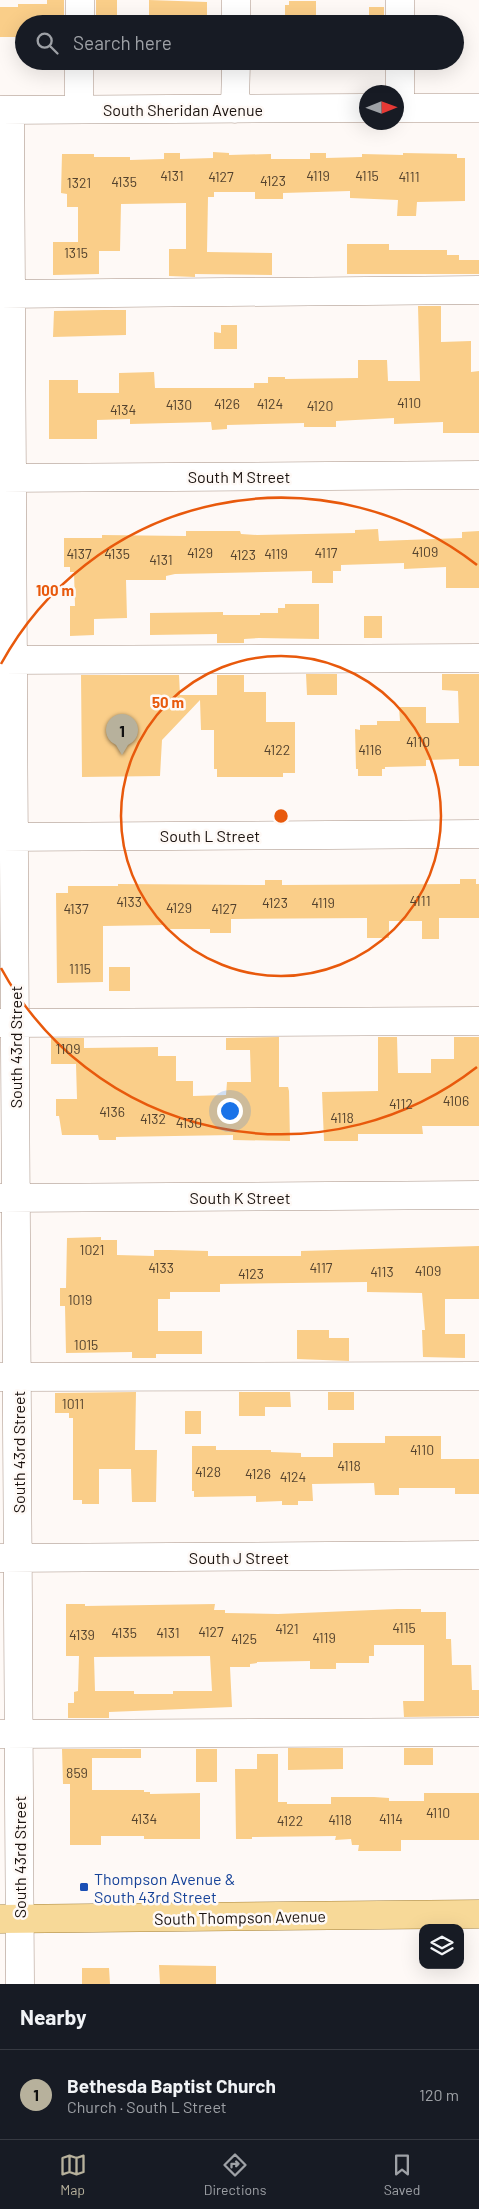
<!DOCTYPE html>
<meta charset="utf-8">
<style>
body{margin:0;font-family:Barlow,sans-serif;background:#242831;color:#f1f3f6}
.controls{position:absolute;right:15px;bottom:15px;display:grid;overflow:hidden;border-radius:10px;box-shadow:0 5px 20px #0002}
.controls button{width:45px;height:45px;display:grid;place-items:center;padding:0;border:0;border-bottom:1px solid #363941;background:#171b24;color:#f1f3f6;font:25px sans-serif}
.compass{position:absolute;left:359px;top:85px;width:45px;height:45px;border-radius:50%;background:#171b24;box-shadow:0 5px 20px #0002;rotate:89deg}
.you{position:absolute;left:229px;top:1110px;width:18px;height:18px;margin:-12px;border:4px solid #fff;border-radius:50%;background:#1a73e8;box-shadow:0 0 0 8px #1a73e833}
.badge{display:grid;place-items:center;width:32px;height:32px;border-radius:50%;background:#b7b19c;color:#111;font-size:16px;font-weight:700}
.pin{position:absolute;translate:-50% -41px;filter:drop-shadow(0 1px 2px #0008)}
.pin::after{content:'';position:absolute;top:26px;width:18px;height:15px;background:inherit;clip-path:polygon(0 0,100% 0,50% 100%)}
.list{margin:0;padding:0;list-style:none}
h2{display:flex;justify-content:space-between;align-items:center;height:65px;margin:0;padding:0 20px;font-size:21px}
h2 small{font-size:16px;font-weight:400;color:#9ea1a6}
.list li{display:grid;grid-template-columns:32px 1fr auto;gap:15px;align-items:center;box-sizing:border-box;height:90px;padding:0 20px;border-top:1px solid #363941}
.list b{display:block;font-size:19px;white-space:nowrap}
.list p{margin:0;font-size:16px;white-space:nowrap;color:#9ea1a6}
.list em{font-size:16px;font-style:normal;color:#9ea1a6}
.icon{flex:none;width:28px;height:28px;fill:none;stroke:currentColor;stroke-width:2;stroke-linecap:round;stroke-linejoin:round}
.map{position:relative;flex:none;width:479px;height:1984px;overflow:hidden}
.search{position:absolute;background:#171b24;box-shadow:0 5px 20px #0002;left:15px;right:15px;top:15px;height:55px;display:flex;align-items:center;gap:12px;box-sizing:border-box;padding:0 18px;border-radius:28px;color:#9ea1a6;font-size:19px}
.sheet{height:155px;background:#171b24}
nav{display:flex;justify-content:space-around;align-items:center;box-sizing:border-box;height:70px;border-top:1px solid #363941;background:#171b24;font-size:14px;color:#9ea1a6}
nav a{display:grid;justify-items:center;gap:2px}
nav .on{color:#b7b19c}
.map>svg:first-child{display:block}
.building{fill:#face89;fill-rule:evenodd}
.lines{fill:none;stroke-linecap:round;stroke-linejoin:round}
.minor-casing{stroke:#a79184;stroke-width:29}
.major-casing{stroke:#a6833b;stroke-width:29}
.minor{stroke:#fff;stroke-width:28}
.major{stroke:#f7d998;stroke-width:28}
.ring{fill:none;stroke:#e8590c;stroke-width:2.5}
.transit-dot{fill:#1a4fb4;stroke:#fef9f6;stroke-width:2}
.labels{text-anchor:middle;dominant-baseline:central;stroke-width:5;stroke-linejoin:round;paint-order:stroke}
.number-label{font-size:14px;fill:#53422e}
.street-label{font-size:16px;fill:#1b130f;stroke:#fef9f6}
.transit-label{font-size:16px;fill:#164399;stroke:#fef9f6;text-anchor:start}
.centre{fill:#e8590c;stroke:#fef9f6;stroke-width:2.5}
.ring-label{font-size:15px;text-anchor:middle;font-weight:bold;fill:#e8590c;stroke:#fef9f6;stroke-width:5;stroke-linejoin:round;paint-order:stroke}
</style>
<div class="map">
<svg width="479" height="1984" viewBox="0 0 479 1984">
<rect width="100%" height="100%" fill="#fef9f6"/>
<path class="building" d="M 47,0 L 64,0 L 64,24 L 24,24 L 24,37 L 0,37 L 0,7 L 18,7 L 18,4 L 47,4 Z
M 96,0 L 117,0 L 117,24 L 96,24 Z
M 149,0 L 207,2 L 207,24 L 177,24 L 177,18 L 149,18 Z
M 289,1 L 316,1 L 316,24 L 285,24 L 285,5 L 289,5 Z
M 369,7 L 384,7 L 384,24 L 369,24 Z
M 213,152 L 229,153 L 229,155 L 271,154 L 271,159 L 310,159 L 310,153 L 326,153 L 326,158 L 362,157 L 362,154 L 403,155 L 403,153 L 457,154 L 457,158 L 465,158 L 465,201 L 417,202 L 416,216 L 397,216 L 398,200 L 350,198 L 350,191 L 283,193 L 283,199 L 255,199 L 255,192 L 214,192 L 214,197 L 208,197 L 207,252 L 272,253 L 272,275 L 195,274 L 195,277 L 169,276 L 169,249 L 186,249 L 186,203 L 121,204 L 120,251 L 99,251 L 99,274 L 53,275 L 53,242 L 78,242 L 78,207 L 67,207 L 67,194 L 61,193 L 62,154 L 94,154 L 94,157 L 130,157 L 130,160 L 164,159 L 164,153 L 180,153 L 180,159 L 213,158 Z
M 347,244 L 389,244 L 389,250 L 447,250 L 447,255 L 459,255 L 459,260 L 479,260 L 479,274 L 347,274 Z
M 418,306 L 441,306 L 441,342 L 471,341 L 471,372 L 479,371 L 479,433 L 443,433 L 443,422 L 394,424 L 394,418 L 336,421 L 336,427 L 304,427 L 304,423 L 227,425 L 227,429 L 212,430 L 211,422 L 130,424 L 130,419 L 97,420 L 97,439 L 49,439 L 49,380 L 78,380 L 78,393 L 119,393 L 119,373 L 154,372 L 155,388 L 254,388 L 254,383 L 268,383 L 268,377 L 285,377 L 285,379 L 358,378 L 358,360 L 387,360 L 388,381 L 420,381 Z
M 104,310 L 126,310 L 126,335 L 53,337 L 54,311 Z
M 221,325 L 237,325 L 237,349 L 214,349 L 214,332 L 221,333 Z
M 378,529 L 379,541 L 462,538 L 462,532 L 479,531 L 479,588 L 446,588 L 446,567 L 404,569 L 404,563 L 341,565 L 341,571 L 333,571 L 333,583 L 312,583 L 312,571 L 175,574 L 166,576 L 166,580 L 126,580 L 127,618 L 94,619 L 94,635 L 70,636 L 70,606 L 75,606 L 74,572 L 70,572 L 70,567 L 64,567 L 64,538 L 102,538 L 102,535 L 186,536 L 186,531 L 240,531 L 241,534 L 257,535 L 355,533 L 355,530 Z
M 285,604 L 319,604 L 319,639 L 259,638 L 244,639 L 244,643 L 217,643 L 217,634 L 150,635 L 150,613 L 223,612 L 223,615 L 260,615 L 260,613 L 278,613 L 278,608 L 285,608 Z
M 364,616 L 382,616 L 382,638 L 364,638 Z
M 306,674 L 337,674 L 337,695 L 307,695 Z
M 442,674 L 479,674 L 479,766 L 459,766 L 459,759 L 426,760 L 426,766 L 385,767 L 385,769 L 382,769 L 382,776 L 358,776 L 358,769 L 356,769 L 355,729 L 360,730 L 360,725 L 377,725 L 377,721 L 400,721 L 399,707 L 426,707 L 426,723 L 459,723 L 458,691 L 442,690 Z
M 81,675 L 179,675 L 180,695 L 217,695 L 217,675 L 244,675 L 244,692 L 266,692 L 266,722 L 295,722 L 295,773 L 283,773 L 283,777 L 217,777 L 217,769 L 214,769 L 214,730 L 201,730 L 200,700 L 162,740 L 160,776 L 82,777 Z
M 460,879 L 476,879 L 476,884 L 479,884 L 479,918 L 439,918 L 439,939 L 422,939 L 422,921 L 389,921 L 389,938 L 367,938 L 367,918 L 231,919 L 231,933 L 210,933 L 210,929 L 165,929 L 165,925 L 103,926 L 103,982 L 57,983 L 56,893 L 68,893 L 68,886 L 118,886 L 118,884 L 265,885 L 265,880 L 282,880 L 282,885 L 460,884 Z
M 109,967 L 130,967 L 130,991 L 109,991 Z
M 279,1037 L 279,1087 L 288,1087 L 289,1091 L 290,1141 L 233,1140 L 233,1135 L 116,1137 L 116,1140 L 99,1140 L 98,1135 L 62,1135 L 59,1116 L 56,1116 L 56,1099 L 77,1099 L 76,1064 L 51,1064 L 51,1038 L 84,1038 L 84,1048 L 158,1047 L 158,1056 L 176,1056 L 176,1081 L 193,1081 L 193,1096 L 226,1095 L 227,1082 L 251,1082 L 250,1050 L 226,1050 L 226,1038 Z
M 378,1037 L 397,1037 L 398,1073 L 431,1073 L 431,1059 L 454,1059 L 454,1037 L 479,1037 L 479,1126 L 422,1126 L 423,1134 L 358,1134 L 358,1141 L 324,1141 L 322,1092 L 378,1091 Z
M 101,1237 L 101,1240 L 117,1240 L 117,1255 L 154,1256 L 154,1250 L 170,1250 L 208,1251 L 208,1256 L 301,1256 L 301,1251 L 479,1246 L 479,1299 L 445,1299 L 445,1334 L 465,1334 L 465,1358 L 423,1357 L 422,1330 L 425,1330 L 422,1293 L 367,1292 L 367,1282 L 220,1284 L 220,1292 L 170,1292 L 170,1299 L 158,1299 L 158,1331 L 202,1331 L 202,1354 L 156,1354 L 156,1358 L 132,1358 L 132,1352 L 66,1353 L 65,1306 L 60,1306 L 60,1288 L 66,1288 L 67,1238 Z
M 297,1330 L 329,1330 L 329,1338 L 349,1338 L 349,1361 L 297,1359 Z
M 136,1392 L 135,1450 L 157,1450 L 156,1502 L 132,1502 L 131,1469 L 99,1469 L 99,1504 L 82,1504 L 82,1500 L 73,1500 L 73,1418 L 69,1418 L 69,1413 L 55,1413 L 55,1393 Z
M 239,1392 L 290,1392 L 291,1407 L 265,1407 L 265,1416 L 239,1416 Z
M 328,1392 L 354,1392 L 354,1410 L 328,1410 Z
M 185,1411 L 201,1411 L 201,1434 L 185,1434 Z
M 385,1436 L 441,1436 L 441,1459 L 479,1459 L 479,1494 L 455,1494 L 455,1488 L 399,1488 L 399,1495 L 375,1495 L 374,1483 L 312,1484 L 313,1501 L 298,1501 L 298,1505 L 282,1505 L 282,1501 L 256,1502 L 256,1496 L 194,1497 L 194,1491 L 192,1491 L 192,1446 L 216,1446 L 216,1450 L 271,1450 L 271,1452 L 301,1453 L 301,1457 L 333,1457 L 333,1443 L 385,1443 Z
M 66,1604 L 85,1604 L 85,1606 L 215,1604 L 214,1610 L 225,1610 L 225,1613 L 278,1614 L 397,1609 L 421,1609 L 421,1612 L 446,1612 L 446,1639 L 451,1639 L 452,1665 L 471,1665 L 472,1690 L 479,1690 L 479,1716 L 404,1717 L 403,1701 L 424,1701 L 424,1645 L 374,1645 L 374,1656 L 369,1656 L 369,1663 L 336,1663 L 336,1669 L 310,1669 L 310,1661 L 257,1662 L 257,1663 L 250,1664 L 250,1667 L 230,1667 L 232,1707 L 109,1712 L 109,1718 L 68,1718 L 68,1703 L 74,1703 L 74,1692 L 78,1691 L 79,1656 L 66,1656 ZM 210,1656 L 212,1691 L 173,1691 L 173,1694 L 134,1694 L 134,1691 L 95,1691 L 94,1657 Z
M 288,1748 L 343,1748 L 343,1769 L 288,1770 Z
M 404,1748 L 433,1748 L 433,1765 L 404,1765 Z
M 62,1749 L 141,1749 L 141,1758 L 92,1758 L 92,1790 L 144,1790 L 144,1792 L 150,1792 L 150,1794 L 200,1793 L 200,1839 L 144,1839 L 144,1836 L 101,1836 L 101,1845 L 70,1845 L 70,1784 L 63,1784 Z
M 196,1749 L 217,1749 L 217,1782 L 196,1782 Z
M 257,1754 L 278,1754 L 278,1802 L 287,1802 L 287,1804 L 331,1804 L 331,1797 L 374,1797 L 389,1798 L 389,1801 L 424,1801 L 424,1793 L 479,1793 L 479,1840 L 401,1840 L 401,1851 L 358,1851 L 359,1845 L 352,1845 L 351,1839 L 335,1840 L 336,1836 L 252,1837 L 252,1839 L 236,1839 L 235,1769 L 257,1769 Z
M 159,1965 L 216,1966 L 216,1984 L 160,1984 Z
M 82,1968 L 109,1968 L 110,1984 L 82,1984 Z"/>
<g class="lines">
<defs>
<path id="minor" d="M 80,24 L 80,0
M 236,24 L 236,0
M 400,24 L 400,0
M 396,108 L 479,108
M 400,108 L 400,61
M 79,109 L 79,61
M 235,109 L 236,61
M 0,110 L 366,108
M 10,110 L 20,1984
M 0,294 L 479,290
M 0,478 L 479,475
M 0,660 L 479,658
M 0,837 L 479,834
M 0,1023 L 479,1021
M 0,1198 L 479,1195
M 0,1377 L 479,1376
M 1,1558 L 479,1555
M 1,1734 L 479,1732"/>
<path id="major" d="M 0,1919 L 479,1914"/>
</defs>
<use href="#minor" class="minor-casing"/>
<use href="#major" class="major-casing"/>
<use href="#minor" class="minor"/>
<use href="#major" class="major"/>
</g>
<g class="ring">
<circle cx="281" cy="816" r="160"/>
<path d="M477 1067A319 319 0 0 1 1 968M1 664A319 319 0 0 1 477 565"/>
</g>
<rect class="transit-dot" x="79" y="1882" width="10" height="10" rx="2.5"/>
<g class="labels">
<g class="number-label">
<text x="172" y="175">4131</text>
<text x="318" y="175">4119</text>
<text x="367" y="175">4115</text>
<text x="221" y="176">4127</text>
<text x="409" y="176">4111</text>
<text x="273" y="180">4123</text>
<text x="124" y="181">4135</text>
<text x="79" y="182">1321</text>
<text x="76" y="252">1315</text>
<text x="409" y="402">4110</text>
<text x="227" y="403">4126</text>
<text x="270" y="403">4124</text>
<text x="179" y="404">4130</text>
<text x="320" y="405">4120</text>
<text x="123" y="409">4134</text>
<text x="425" y="551">4109</text>
<text x="200" y="552">4129</text>
<text x="326" y="552">4117</text>
<text x="79" y="553">4137</text>
<text x="117" y="553">4135</text>
<text x="276" y="553">4119</text>
<text x="243" y="554">4123</text>
<text x="161" y="559">4131</text>
<text x="418" y="741">4110</text>
<text x="277" y="749">4122</text>
<text x="370" y="749">4116</text>
<text x="420" y="900">4111</text>
<text x="129" y="901">4133</text>
<text x="275" y="902">4123</text>
<text x="323" y="902">4119</text>
<text x="179" y="907">4129</text>
<text x="76" y="908">4137</text>
<text x="224" y="908">4127</text>
<text x="80" y="968">1115</text>
<text x="68" y="1048">1109</text>
<text x="456" y="1100">4106</text>
<text x="401" y="1103">4112</text>
<text x="112" y="1111">4136</text>
<text x="342" y="1117">4118</text>
<text x="153" y="1118">4132</text>
<text x="189" y="1122">4130</text>
<text x="92" y="1249">1021</text>
<text x="161" y="1267">4133</text>
<text x="321" y="1267">4117</text>
<text x="428" y="1270">4109</text>
<text x="382" y="1271">4113</text>
<text x="251" y="1273">4123</text>
<text x="80" y="1299">1019</text>
<text x="86" y="1344">1015</text>
<text x="73" y="1403">1011</text>
<text x="422" y="1449">4110</text>
<text x="349" y="1465">4118</text>
<text x="208" y="1471">4128</text>
<text x="258" y="1473">4126</text>
<text x="293" y="1476">4124</text>
<text x="404" y="1627">4115</text>
<text x="287" y="1628">4121</text>
<text x="211" y="1631">4127</text>
<text x="124" y="1632">4135</text>
<text x="168" y="1632">4131</text>
<text x="82" y="1634">4139</text>
<text x="324" y="1637">4119</text>
<text x="244" y="1638">4125</text>
<text x="77" y="1772">859</text>
<text x="438" y="1812">4110</text>
<text x="144" y="1818">4134</text>
<text x="391" y="1818">4114</text>
<text x="340" y="1819">4118</text>
<text x="290" y="1820">4122</text>
</g>
<g class="street-label">
<text x="183" y="109">South Sheridan Avenue</text>
<text x="239" y="476">South M Street</text>
<text x="210" y="835">South L Street</text>
<text transform="translate(15 1047) rotate(-90)">South 43rd Street</text>
<text x="240" y="1197">South K Street</text>
<text transform="translate(18 1452) rotate(-90)">South 43rd Street</text>
<text x="239" y="1557">South J Street</text>
<text transform="translate(19 1857) rotate(-90)">South 43rd Street</text>
<text transform="translate(240 1917) rotate(-1)">South Thompson Avenue</text>
</g>
<g class="transit-label">
<text x="94" y="1878">Thompson Avenue &amp;<tspan x="94" dy="18">South 43rd Street</tspan></text>
</g>
</g>
<circle cx="281" cy="816" r="8" class="centre"/>
<g class="ring-label">
<text x="55" y="596">100 m</text>
<text x="168" y="708">50 m</text>
</g>
</svg>
<div class="controls">
<button><svg class="icon" aria-label="layers" viewBox="0 0 24 24"><path d="M12 4l9 5-9 5-9-5zM3 14l9 5 9-5"/></svg></button>
</div>
<svg class="compass" viewBox="-18 -18 36 36"><path d="M0-13l5 13h-10z" fill="#e53935"/><path d="M0 13l5-13h-10z" fill="#9ea1a6"/></svg>
<div class="you"></div>
<div class="pin badge" style="left:122px;top:755px">1</div>
<div class="search"><svg class="icon" aria-label="search" viewBox="0 0 24 24"><circle cx="10" cy="10" r="6"/><path d="M15 15l6 6"/></svg>Search here</div>
</div>
<section class="sheet">
<h2>Nearby<small></small></h2>
<ul class="list">
<li><span class="badge">1</span><div><b>Bethesda Baptist Church</b><p>Church · South L Street</p></div><em>120 m</em></li>
</ul>
</section>
<nav>
<a class="on"><svg class="icon" aria-label="map" viewBox="0 0 24 24"><path d="M3 6l6-2 6 2 6-2v14l-6 2-6-2-6 2zM9 4v14M15 6v14"/></svg>Map</a>
<a><svg class="icon" aria-label="directions" viewBox="0 0 24 24"><path d="M12 3l9 9-9 9-9-9zM9 14v-3h6M13 9l2 2-2 2"/></svg>Directions</a>
<a><svg class="icon" aria-label="saved" viewBox="0 0 24 24"><path d="M7 4h10v16l-5-4-5 4z"/></svg>Saved</a>
</nav>
